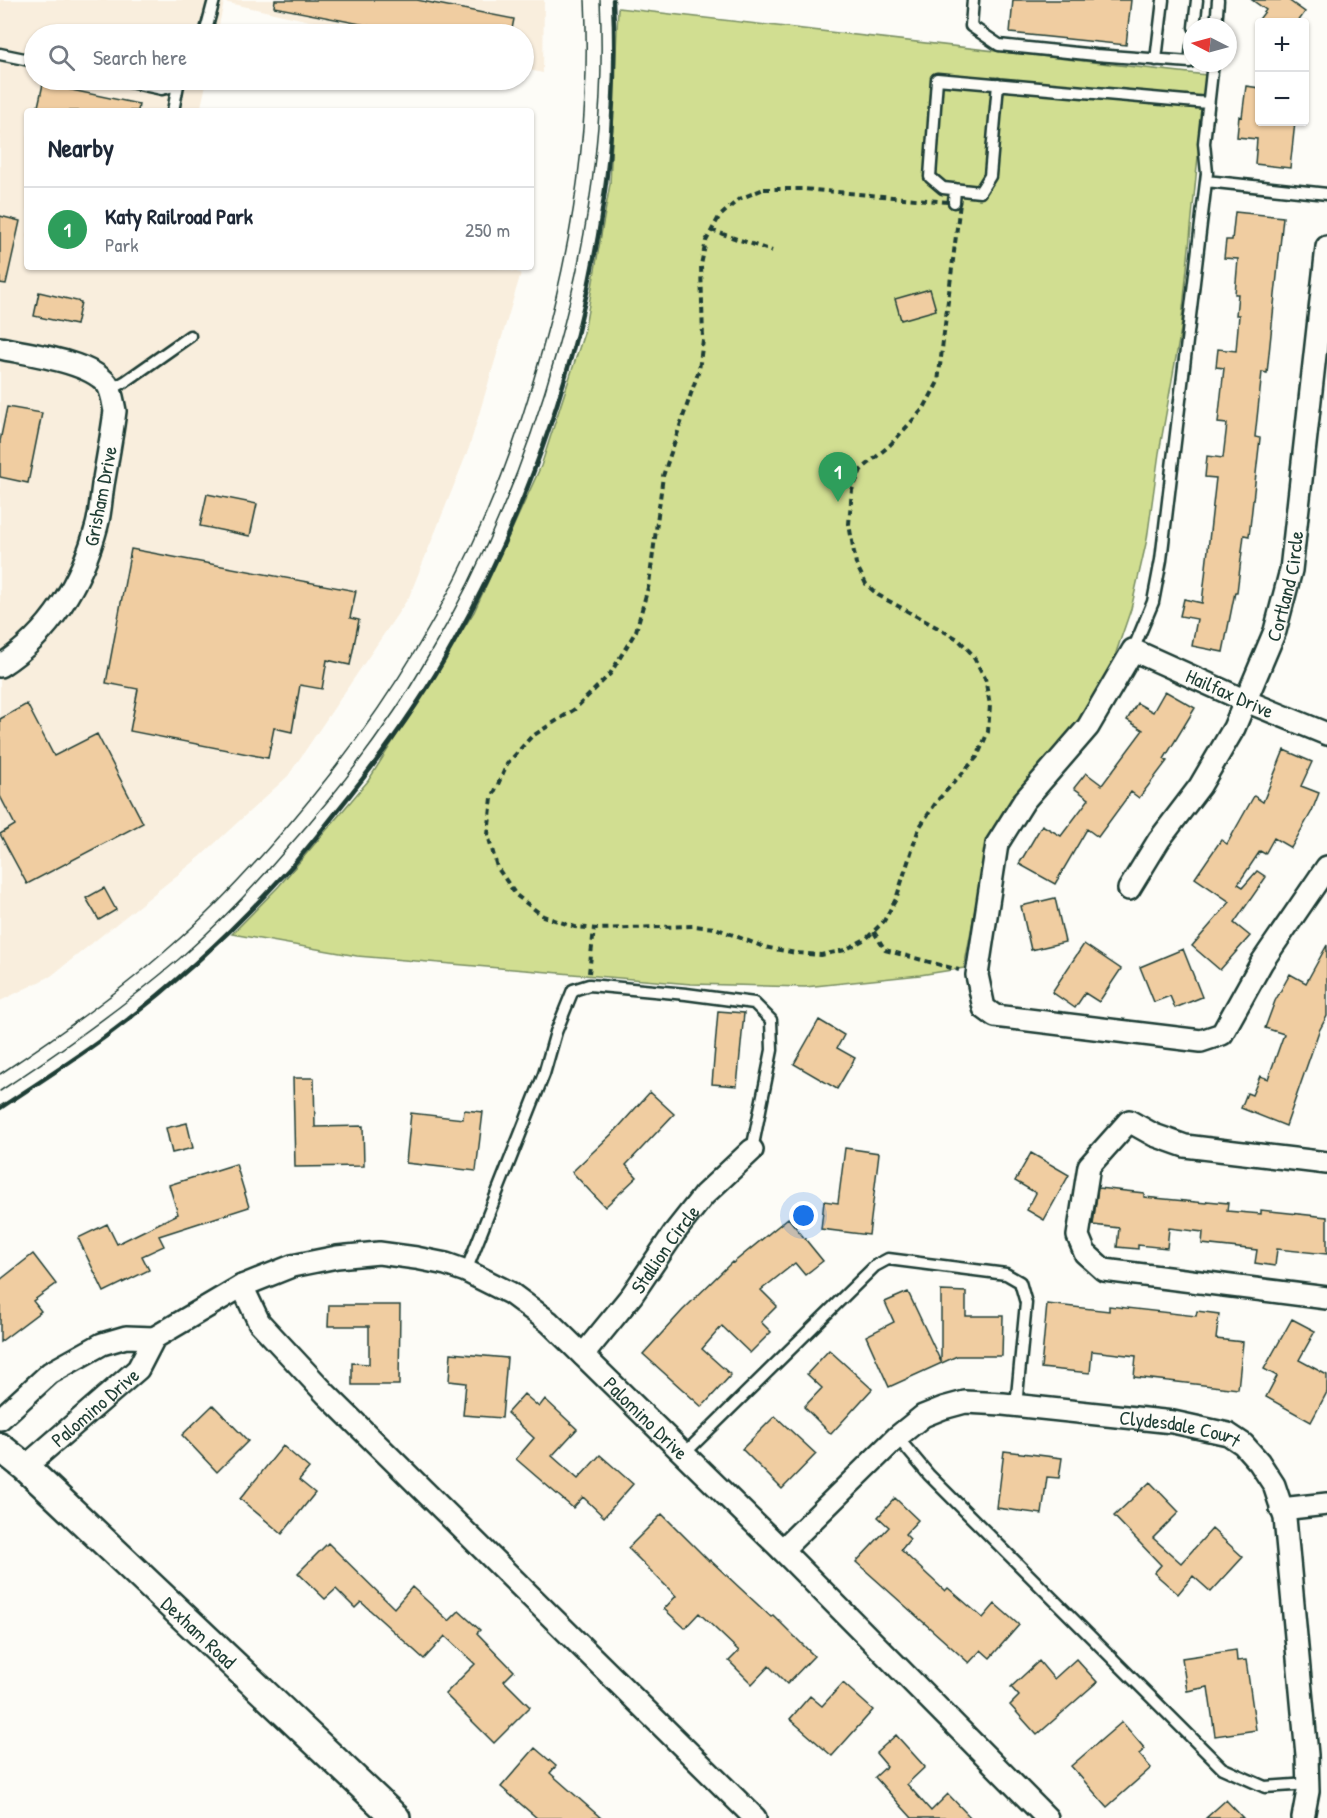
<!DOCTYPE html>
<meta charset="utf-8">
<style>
body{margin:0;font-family:"Patrick Hand",sans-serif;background:#f2f2f3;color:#1f2937}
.controls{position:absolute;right:18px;top:18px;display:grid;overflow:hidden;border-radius:6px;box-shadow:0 2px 4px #0004}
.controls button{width:54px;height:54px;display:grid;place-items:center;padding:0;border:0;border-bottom:2px solid #e0e1e3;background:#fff;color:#1f2937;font:30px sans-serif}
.compass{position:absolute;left:1183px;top:18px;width:54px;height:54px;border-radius:50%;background:#fff;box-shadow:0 2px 4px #0004;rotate:276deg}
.you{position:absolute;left:804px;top:1216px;width:21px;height:21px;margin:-15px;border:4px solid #fff;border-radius:50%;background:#1a73e8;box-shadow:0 0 0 9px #1a73e833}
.badge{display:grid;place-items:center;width:39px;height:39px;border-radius:50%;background:#b45309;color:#fff;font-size:20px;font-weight:700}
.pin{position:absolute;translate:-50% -50px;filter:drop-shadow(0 2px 3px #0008)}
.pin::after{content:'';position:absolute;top:32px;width:21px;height:18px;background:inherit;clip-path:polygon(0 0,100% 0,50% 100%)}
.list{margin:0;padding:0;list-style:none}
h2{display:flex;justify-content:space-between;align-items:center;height:78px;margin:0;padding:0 24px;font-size:26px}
h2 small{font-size:20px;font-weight:400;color:#747a83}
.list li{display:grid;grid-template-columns:39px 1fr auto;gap:18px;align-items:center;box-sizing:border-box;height:84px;padding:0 24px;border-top:2px solid #e0e1e3}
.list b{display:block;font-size:22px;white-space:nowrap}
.list p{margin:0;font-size:20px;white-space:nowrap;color:#747a83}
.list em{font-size:20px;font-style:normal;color:#747a83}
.icon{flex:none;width:33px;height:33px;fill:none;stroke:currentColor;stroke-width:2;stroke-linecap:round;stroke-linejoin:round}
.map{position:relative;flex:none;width:1327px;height:1818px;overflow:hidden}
.search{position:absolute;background:#fff;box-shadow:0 2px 4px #0004;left:24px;top:24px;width:510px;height:66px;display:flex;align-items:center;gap:15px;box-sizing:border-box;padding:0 21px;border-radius:33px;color:#747a83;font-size:22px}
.panel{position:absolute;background:#fff;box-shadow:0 2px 4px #0004;left:24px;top:108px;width:510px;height:162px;border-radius:6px}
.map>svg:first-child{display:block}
.built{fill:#f9eedd}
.green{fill:#d1de91;stroke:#788e62;stroke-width:1.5}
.building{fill:#f0cda1;stroke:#1f3d34;stroke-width:1.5}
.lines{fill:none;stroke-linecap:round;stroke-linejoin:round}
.service-casing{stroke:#1f3d34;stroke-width:15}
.minor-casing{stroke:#1f3d34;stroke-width:26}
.tertiary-casing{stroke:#1f3d34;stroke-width:32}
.path{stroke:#1f3d34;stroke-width:4;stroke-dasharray:6 4.5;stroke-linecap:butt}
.service{stroke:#fdfcf7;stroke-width:10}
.minor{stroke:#fdfcf7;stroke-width:21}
.tertiary{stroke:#fdfcf7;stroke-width:27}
.tram{stroke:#1f3d34;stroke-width:1.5}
.rail{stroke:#1f3d34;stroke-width:4.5}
.labels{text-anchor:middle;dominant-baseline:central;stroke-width:4.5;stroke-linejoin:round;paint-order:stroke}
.street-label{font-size:20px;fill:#1f3d34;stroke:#fdfcf7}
</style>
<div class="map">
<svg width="1327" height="1818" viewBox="0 0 1327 1818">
<rect width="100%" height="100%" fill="#fdfcf7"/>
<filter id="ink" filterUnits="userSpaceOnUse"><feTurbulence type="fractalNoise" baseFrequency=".0167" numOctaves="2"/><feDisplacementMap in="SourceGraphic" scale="12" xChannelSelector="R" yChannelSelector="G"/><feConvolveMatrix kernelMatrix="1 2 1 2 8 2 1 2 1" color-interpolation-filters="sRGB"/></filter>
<g filter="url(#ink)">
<path class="built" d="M 0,0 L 544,0 L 543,73 L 524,69 L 524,34 L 368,34 L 224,2 L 217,34 L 34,34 L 34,80 L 207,80 L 200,111 L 27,111 L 27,267 L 491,267 L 521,273 L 469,448 L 409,597 L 288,776 L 200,857 L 51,976 L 0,1001 Z"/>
<path class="green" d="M 618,8 L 1206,75 L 1181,329 L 1159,453 L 1147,539 L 1131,609 L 1109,673 L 1081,726 L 986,851 L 964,968 L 920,975 L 805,987 L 691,984 L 357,956 L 232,934 L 279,886 L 368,781 L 474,612 L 541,466 L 584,333 L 610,184 Z"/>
<path class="building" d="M 275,0 L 417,0 L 514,19 L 511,34 L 411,34 L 274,7 Z
M 1013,0 L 1131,0 L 1126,45 L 1010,33 Z
M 1252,0 L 1288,0 L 1305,12 L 1298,22 L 1257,22 L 1266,10 Z
M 43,84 L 139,104 L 138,111 L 37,111 Z
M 1246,86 L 1260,88 L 1260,122 L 1295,122 L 1290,168 L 1255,164 L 1257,139 L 1237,137 L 1239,116 L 1242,117 Z
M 1235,212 L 1283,217 L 1267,373 L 1262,372 L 1255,437 L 1260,438 L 1249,536 L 1244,535 L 1237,592 L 1235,592 L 1223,652 L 1192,646 L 1197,619 L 1180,616 L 1184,599 L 1202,603 L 1216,478 L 1205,477 L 1207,456 L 1223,458 L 1227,424 L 1218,423 L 1224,368 L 1216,367 L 1218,349 L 1236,351 L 1239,315 L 1236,315 L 1238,294 L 1235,294 L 1238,259 L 1224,258 L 1226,240 L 1232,240 Z
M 0,216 L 20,221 L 6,284 L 0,283 Z
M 930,289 L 936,310 L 901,320 L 895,299 Z
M 39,292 L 81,302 L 76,325 L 34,316 Z
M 7,407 L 42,413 L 28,483 L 0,477 L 0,441 Z
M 207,494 L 257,504 L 250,536 L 200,526 Z
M 131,549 L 356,591 L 350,618 L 359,620 L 350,665 L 327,660 L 322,689 L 300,685 L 292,732 L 274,728 L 268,758 L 130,731 L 138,689 L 106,683 Z
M 1165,691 L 1195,708 L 1164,759 L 1167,761 L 1139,798 L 1131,792 L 1098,837 L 1087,829 L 1055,884 L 1019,864 L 1042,825 L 1061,836 L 1089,799 L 1074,788 L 1086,773 L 1102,785 L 1143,730 L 1127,720 L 1137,703 L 1153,712 Z
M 27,704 L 54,756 L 97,734 L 143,823 L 27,884 L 0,834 L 15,825 L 0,796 L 0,719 Z
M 1284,750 L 1312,762 L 1301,786 L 1319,793 L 1312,811 L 1291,848 L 1274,838 L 1265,854 L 1260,851 L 1238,884 L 1243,887 L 1257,871 L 1266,877 L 1234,923 L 1250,936 L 1220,970 L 1192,946 L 1230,902 L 1195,878 L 1221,840 L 1227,844 L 1254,796 L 1263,802 Z
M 104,888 L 116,910 L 99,920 L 86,898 Z
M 1055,898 L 1065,942 L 1031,950 L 1021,906 Z
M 1084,944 L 1121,969 L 1099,1002 L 1085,993 L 1075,1008 L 1052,992 Z
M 1327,945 L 1327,1016 L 1319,1031 L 1286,1126 L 1241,1108 L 1247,1093 L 1252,1095 L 1260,1076 L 1268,1079 L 1284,1034 L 1265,1028 L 1275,1001 L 1290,974 L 1306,983 Z
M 1183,949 L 1202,997 L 1175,1008 L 1170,996 L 1154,1002 L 1140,967 Z
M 718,1011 L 744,1013 L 737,1086 L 712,1084 Z
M 819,1020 L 844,1035 L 837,1048 L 855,1058 L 837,1089 L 794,1064 Z
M 293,1078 L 314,1078 L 315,1127 L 363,1126 L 364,1166 L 295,1167 Z
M 650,1092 L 674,1114 L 626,1165 L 637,1177 L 605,1207 L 572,1172 L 616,1130 Z
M 464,1110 L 483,1112 L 476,1171 L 406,1163 L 411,1113 L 463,1119 Z
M 187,1123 L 193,1148 L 172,1153 L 166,1128 Z
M 845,1148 L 879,1153 L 869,1235 L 821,1229 L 824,1201 L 838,1203 Z
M 1031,1153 L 1069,1175 L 1044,1220 L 1027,1210 L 1036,1193 L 1015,1181 Z
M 236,1164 L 249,1207 L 159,1236 L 164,1246 L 142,1256 L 149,1270 L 104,1292 L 78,1238 L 107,1224 L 117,1244 L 178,1214 L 169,1185 Z
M 1098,1188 L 1144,1193 L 1144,1197 L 1206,1203 L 1207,1201 L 1228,1203 L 1227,1211 L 1261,1214 L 1261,1210 L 1327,1217 L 1327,1254 L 1277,1249 L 1275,1266 L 1255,1263 L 1257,1250 L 1202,1244 L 1203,1232 L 1169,1228 L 1167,1248 L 1138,1245 L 1138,1249 L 1117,1247 L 1119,1228 L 1093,1225 Z
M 788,1218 L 823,1261 L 805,1275 L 795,1263 L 761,1290 L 777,1306 L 761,1322 L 771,1332 L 750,1353 L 722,1326 L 702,1349 L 731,1375 L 702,1407 L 643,1354 L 682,1311 L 732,1262 L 733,1263 Z
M 33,1254 L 56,1284 L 33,1301 L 41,1311 L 0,1342 L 0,1280 Z
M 941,1291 L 966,1292 L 966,1316 L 1003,1316 L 1002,1356 L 957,1356 L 889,1387 L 866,1336 L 894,1322 L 885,1302 L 908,1292 L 941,1362 Z
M 1047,1304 L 1109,1311 L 1109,1306 L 1196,1316 L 1197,1311 L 1219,1314 L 1216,1339 L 1243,1342 L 1238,1389 L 1134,1377 L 1136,1356 L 1092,1351 L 1090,1373 L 1041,1368 Z
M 329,1305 L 400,1305 L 399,1385 L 352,1385 L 352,1363 L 369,1364 L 369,1326 L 328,1326 Z
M 1292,1319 L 1315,1331 L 1299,1360 L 1327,1375 L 1327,1392 L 1311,1422 L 1266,1397 L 1277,1376 L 1264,1369 Z
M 829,1350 L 872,1389 L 831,1434 L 804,1407 L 822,1388 L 807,1374 Z
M 451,1353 L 507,1358 L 502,1418 L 463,1415 L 466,1383 L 449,1381 Z
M 524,1394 L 539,1407 L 545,1399 L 577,1429 L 552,1456 L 578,1479 L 600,1455 L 633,1484 L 604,1517 L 583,1497 L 573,1508 L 516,1459 L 534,1438 L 507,1413 Z
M 213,1405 L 248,1441 L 217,1472 L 182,1435 Z
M 775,1416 L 816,1454 L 782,1489 L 742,1449 Z
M 283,1446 L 309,1468 L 299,1480 L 315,1493 L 282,1534 L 240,1499 Z
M 1004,1451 L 1062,1458 L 1059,1478 L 1047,1477 L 1042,1514 L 997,1508 Z
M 1150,1482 L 1179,1512 L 1153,1538 L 1181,1563 L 1212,1529 L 1243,1557 L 1211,1592 L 1193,1576 L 1178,1594 L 1154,1573 L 1161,1565 L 1114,1516 Z
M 895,1498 L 918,1520 L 905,1534 L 910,1539 L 901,1550 L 945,1591 L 948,1588 L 983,1618 L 995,1604 L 1019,1625 L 990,1658 L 981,1650 L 969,1663 L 856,1562 L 889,1527 L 878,1517 Z
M 662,1514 L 709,1561 L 710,1560 L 771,1617 L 773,1615 L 814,1656 L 787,1684 L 769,1666 L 752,1684 L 729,1661 L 739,1651 L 699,1613 L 685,1628 L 664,1609 L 676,1596 L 628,1548 Z
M 328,1543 L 394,1608 L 412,1587 L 449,1621 L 459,1611 L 480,1630 L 477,1633 L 514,1671 L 504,1681 L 530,1707 L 494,1743 L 445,1694 L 475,1664 L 445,1636 L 424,1659 L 361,1602 L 355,1608 L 336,1589 L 325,1599 L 298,1573 Z
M 1236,1650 L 1237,1661 L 1246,1660 L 1256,1730 L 1215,1736 L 1208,1687 L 1187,1691 L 1182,1658 Z
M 1076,1659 L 1097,1682 L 1037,1735 L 1010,1705 L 1019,1696 L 1011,1687 L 1039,1661 L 1054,1679 Z
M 843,1683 L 873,1710 L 832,1756 L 790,1719 L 810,1696 L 822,1706 Z
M 1122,1722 L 1145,1749 L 1139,1754 L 1151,1768 L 1107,1807 L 1071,1766 Z
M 896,1735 L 925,1767 L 907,1784 L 931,1811 L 948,1794 L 971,1818 L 912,1818 L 875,1777 L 887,1766 L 876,1753 Z
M 535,1748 L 556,1766 L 550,1773 L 601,1818 L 537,1818 L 501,1787 Z
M 1226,1800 L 1243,1818 L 1206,1818 Z"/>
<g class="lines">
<defs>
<path id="service" d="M 973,0 L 971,26 L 999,45 L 1096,55 L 1190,62 L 1192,46
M 1194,27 L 1197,0
M 1216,27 L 1218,0
M 205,34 L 214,0
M 0,54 L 34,61
M 1156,60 L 1163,0
M 120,80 L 162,89 L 178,85
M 998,84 L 990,176 L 980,192 L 943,188 L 930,177 L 937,79 L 1208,103
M 173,111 L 178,85 L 182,80
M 1206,181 L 1327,194
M 954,202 L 955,189
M 110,390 L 126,381 L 190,336
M 1133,650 L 1153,602 L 1161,560 L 1207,173 L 1204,143 L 1213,63
M 466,1271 L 544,1074 L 556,1032 L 573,990 L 589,985 L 686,994 L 754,1003 L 771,1020 L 772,1050 L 752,1150
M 897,1437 L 929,1475 L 1222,1768 L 1265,1787 L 1308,1784
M 684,1454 L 875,1266 L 888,1259 L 1006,1274 L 1020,1282 L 1026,1303 L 1016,1406"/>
<g id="minor">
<path d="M 0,348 C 28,354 89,361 107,384 C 112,391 113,402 115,411 C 112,434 108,456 104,479 C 101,494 101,510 97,525 C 82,582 50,634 0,666"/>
<path d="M 1327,734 L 1246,701 L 1133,650 L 1088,727 L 1024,801 L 997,844 L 977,975 L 984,1008 L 995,1016 L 1201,1041 L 1222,1034 L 1262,962 L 1327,867"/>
<path id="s1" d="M 1129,889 L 1159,840 L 1200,786 L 1234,728 L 1275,631 L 1291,570 L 1327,247"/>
<path d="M 1327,1163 L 1185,1146 L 1154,1135 L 1129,1121 L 1089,1166 L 1078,1236 L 1085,1253 L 1104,1270 L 1327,1298"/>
<path d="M 242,1286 L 259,1322 L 326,1394 L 755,1818"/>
<path id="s2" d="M 583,1355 L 632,1295 L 674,1233 L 704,1195 L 752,1150"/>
<path d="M 0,1419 L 50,1373 L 102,1344 L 126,1337 L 154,1338"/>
<path id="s3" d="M 25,1467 L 138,1369 L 154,1338 L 242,1286 L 292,1266 L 337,1257 L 379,1253 L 416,1258 L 446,1264 L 466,1271 L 510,1293 L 549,1322 L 782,1550 L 1047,1818"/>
<path d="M 1281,1509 L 1327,1504"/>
<path id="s4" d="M 782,1550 L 897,1437 L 923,1416 L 943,1408 L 965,1402 L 1003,1404 L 1173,1422 L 1228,1434 L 1243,1444 L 1259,1462 L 1274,1485 L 1285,1518 L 1307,1755 L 1308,1791 L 1303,1818"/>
</g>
<g id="tertiary">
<path id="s5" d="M 0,1447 L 25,1467 L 58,1498 L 396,1818"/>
</g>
</defs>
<use href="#service" class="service-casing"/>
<use href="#minor" class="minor-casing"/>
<use href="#tertiary" class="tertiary-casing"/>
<path class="path" d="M 764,189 L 803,189 L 960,203 L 938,382 L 924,408 L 890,445 L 861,470 L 852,490 L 849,524 L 856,564 L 866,584 L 878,595 L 958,639 L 972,654 L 985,678 L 990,705 L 988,732 L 977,757 L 937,801 L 919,828 L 896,899 L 884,921 L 867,938 L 845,950 L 821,955 L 796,953 L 764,947 L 715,928 L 693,926 L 598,929 L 575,927 L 543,916 L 516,895 L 497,867 L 488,835 L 492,798 L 507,764 L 531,737 L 575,709 L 610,674 L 636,631 L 649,584 L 663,476 L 699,370 L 703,340 L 701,265 L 706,241 L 719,217 L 739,199 Z
M 711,230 L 772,251
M 874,932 L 885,950 L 959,970
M 589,973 L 594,929"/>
<use href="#service" class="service"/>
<use href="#minor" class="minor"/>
<use href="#tertiary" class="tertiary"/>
<path class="tram" d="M 0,1074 C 59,1035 117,994 170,947 C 209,914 244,876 278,837 C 363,740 435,632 486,514 C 510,459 528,401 544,343 C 575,231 591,116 585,0
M 0,1091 C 62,1050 123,1007 179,959 C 219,924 255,886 289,846 C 327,804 362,759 394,712 C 405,696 415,679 425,662 C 484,564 527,459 557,350 C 589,236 606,118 600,0"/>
<path class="rail" d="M 0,1108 C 35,1085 71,1062 105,1037 C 167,991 226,938 278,881 C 300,859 319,834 338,810 C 380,758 420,704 452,646 C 560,454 624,221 613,0"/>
</g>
</g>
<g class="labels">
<g class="street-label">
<text transform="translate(100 496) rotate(-79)">Grisham Drive</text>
<text stroke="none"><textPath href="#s1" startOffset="344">Cortland Circle</textPath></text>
<text transform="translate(1230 693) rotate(24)">Hailfax Drive</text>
<text stroke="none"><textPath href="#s2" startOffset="134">Stallion Circle</textPath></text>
<text stroke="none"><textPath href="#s3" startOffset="92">Palomino Drive</textPath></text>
<text stroke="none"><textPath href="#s3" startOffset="752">Palomino Drive</textPath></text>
<text stroke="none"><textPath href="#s4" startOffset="456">Clydesdale Court</textPath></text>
<text stroke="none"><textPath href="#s5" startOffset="272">Dexham Road</textPath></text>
</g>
</g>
</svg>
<div class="controls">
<button>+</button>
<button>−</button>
</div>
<svg class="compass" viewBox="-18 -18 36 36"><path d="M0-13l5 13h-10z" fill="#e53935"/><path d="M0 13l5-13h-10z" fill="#747a83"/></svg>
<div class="you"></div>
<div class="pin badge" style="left:838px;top:502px;background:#2e9e5b">1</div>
<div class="search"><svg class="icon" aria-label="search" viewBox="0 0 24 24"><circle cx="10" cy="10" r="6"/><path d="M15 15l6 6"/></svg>Search here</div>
<section class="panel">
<h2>Nearby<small></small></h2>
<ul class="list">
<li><span class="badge" style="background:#2e9e5b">1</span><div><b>Katy Railroad Park</b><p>Park</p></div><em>250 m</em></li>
</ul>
</section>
</div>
